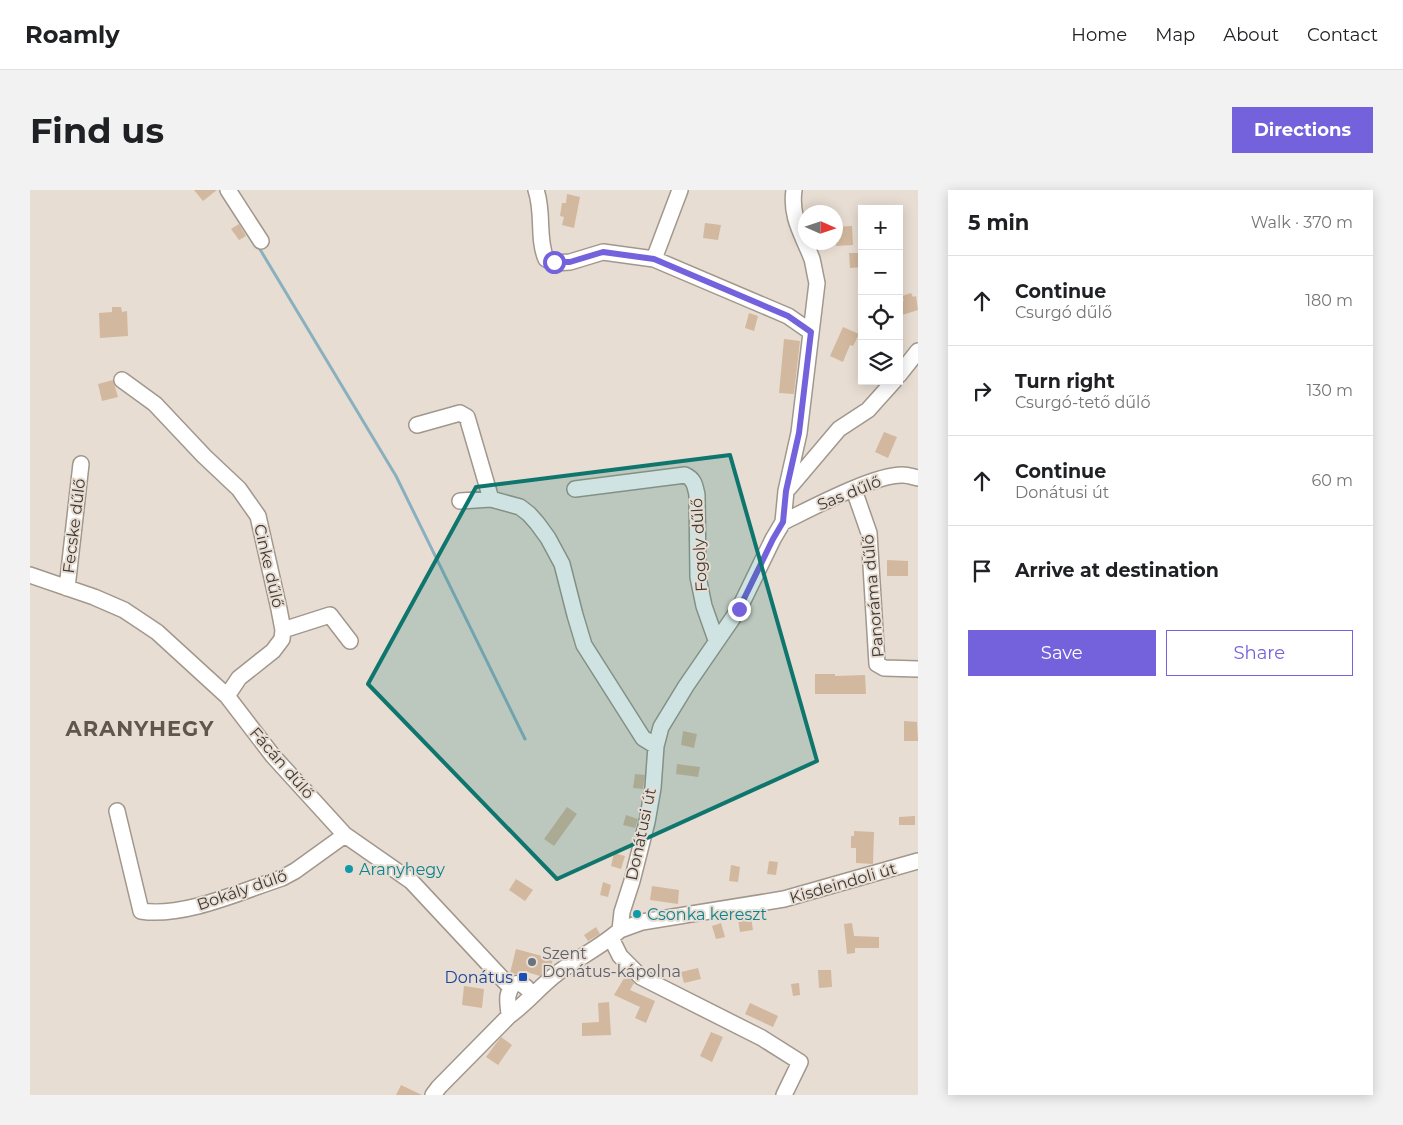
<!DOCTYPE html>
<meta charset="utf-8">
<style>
body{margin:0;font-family:Montserrat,sans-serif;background:#f2f2f2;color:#202124}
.controls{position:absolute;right:15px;top:15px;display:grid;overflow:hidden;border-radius:0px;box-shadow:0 2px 12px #0003}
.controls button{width:45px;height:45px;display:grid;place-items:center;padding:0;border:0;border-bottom:1px solid #e0e0e0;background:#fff;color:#202124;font:25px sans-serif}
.compass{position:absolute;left:768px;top:15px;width:45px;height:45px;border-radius:50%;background:#fff;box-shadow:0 2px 12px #0003;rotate:93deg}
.stop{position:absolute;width:15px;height:15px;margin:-11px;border:4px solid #7462dd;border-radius:50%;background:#fff}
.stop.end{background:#7462dd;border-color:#fff;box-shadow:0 1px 5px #0008}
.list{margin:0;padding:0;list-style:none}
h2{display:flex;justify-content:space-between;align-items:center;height:65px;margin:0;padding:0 20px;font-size:21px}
h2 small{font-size:16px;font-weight:400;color:#757577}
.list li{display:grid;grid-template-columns:32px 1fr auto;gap:15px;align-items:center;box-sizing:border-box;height:90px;padding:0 20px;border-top:1px solid #e0e0e0}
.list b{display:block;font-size:19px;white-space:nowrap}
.list p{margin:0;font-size:16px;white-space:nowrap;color:#757577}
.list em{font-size:16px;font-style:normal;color:#757577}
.actions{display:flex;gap:10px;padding:15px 20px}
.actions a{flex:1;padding:11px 0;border:1px solid #7462dd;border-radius:0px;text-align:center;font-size:18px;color:#7462dd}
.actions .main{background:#7462dd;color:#fff}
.icon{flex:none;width:28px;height:28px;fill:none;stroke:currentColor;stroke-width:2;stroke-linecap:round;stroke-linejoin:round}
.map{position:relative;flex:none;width:888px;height:905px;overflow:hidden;border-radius:0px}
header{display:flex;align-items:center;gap:30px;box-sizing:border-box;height:70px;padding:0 25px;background:#fff;border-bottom:1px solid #e0e0e0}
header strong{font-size:24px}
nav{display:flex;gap:28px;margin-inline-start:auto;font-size:18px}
.intro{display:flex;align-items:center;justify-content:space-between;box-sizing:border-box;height:120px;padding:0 30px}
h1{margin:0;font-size:35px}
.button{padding:12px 22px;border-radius:0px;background:#7462dd;color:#fff;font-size:18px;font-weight:700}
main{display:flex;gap:30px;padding:0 30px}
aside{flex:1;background:#fff;border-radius:0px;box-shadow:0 2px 12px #0003}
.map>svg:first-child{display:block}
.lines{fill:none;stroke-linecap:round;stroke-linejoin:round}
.stream{stroke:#8ab0bf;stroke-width:3}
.building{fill:#d2b89e}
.minor-casing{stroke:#a1978c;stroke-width:18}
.minor{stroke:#fff;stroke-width:15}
.route{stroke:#7462dd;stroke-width:6}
.marked{fill:#0f766e;fill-opacity:0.2;stroke:#0f766e;stroke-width:4;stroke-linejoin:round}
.culture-dot{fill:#0f9aa8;stroke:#e8ddd2;stroke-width:2}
.worship-dot{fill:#6b7280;stroke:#e8ddd2;stroke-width:2}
.transit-dot{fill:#1a4fb4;stroke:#e8ddd2;stroke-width:2}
.labels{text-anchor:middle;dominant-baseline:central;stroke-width:4;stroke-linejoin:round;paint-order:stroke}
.street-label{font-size:16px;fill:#3e3935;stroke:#e8ddd2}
.culture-label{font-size:16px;fill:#0d838f;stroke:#e8ddd2;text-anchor:start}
.worship-label{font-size:16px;fill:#5b616d;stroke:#e8ddd2;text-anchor:start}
.transit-label{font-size:16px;fill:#164399;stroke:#e8ddd2;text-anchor:end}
.district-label{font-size:21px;font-weight:bold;letter-spacing:1px;fill:#5f564d;stroke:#e8ddd2}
</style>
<header>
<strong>Roamly</strong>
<nav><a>Home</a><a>Map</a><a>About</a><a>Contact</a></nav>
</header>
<div class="intro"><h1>Find us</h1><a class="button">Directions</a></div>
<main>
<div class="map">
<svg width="888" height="905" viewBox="0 0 888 905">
<rect width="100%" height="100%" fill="#e8ddd2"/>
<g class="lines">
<path class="stream" d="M 228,56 L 366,286 L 495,549"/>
</g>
<path class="building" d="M 164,0 L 187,0 L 173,11 Z
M 537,4 L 550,7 L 544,38 L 532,35 L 534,27 L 530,26 L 532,13 L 536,13 Z
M 675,33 L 691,35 L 688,50 L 673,48 Z
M 209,34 L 216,46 L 209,50 L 201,39 Z
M 822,36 L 823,55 L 806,56 L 806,40 L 808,40 L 807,37 Z
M 819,63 L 832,63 L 832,77 L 820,78 Z
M 881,103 L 883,107 L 886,106 L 888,120 L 869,126 L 869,112 L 874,111 L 872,106 Z
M 82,117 L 91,117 L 92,122 L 97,121 L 98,146 L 70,148 L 69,123 L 82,122 Z
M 719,123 L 728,126 L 724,141 L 715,138 Z
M 813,137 L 829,144 L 823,156 L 820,155 L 813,172 L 800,166 Z
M 754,149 L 770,151 L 764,204 L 749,203 Z
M 83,190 L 88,207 L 72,211 L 68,194 Z
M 854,242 L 867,247 L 858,268 L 845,262 Z
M 857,370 L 878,371 L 878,386 L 857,386 Z
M 785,484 L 805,484 L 805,486 L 835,485 L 836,504 L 785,504 Z
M 874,531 L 887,532 L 888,551 L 874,551 Z
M 653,541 L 667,544 L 664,558 L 651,555 Z
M 647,574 L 670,577 L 668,587 L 646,584 Z
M 605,584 L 615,585 L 613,599 L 603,598 Z
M 537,617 L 547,624 L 524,656 L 514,649 Z
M 596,625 L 608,629 L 605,638 L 593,635 Z
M 885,626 L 885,635 L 869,635 L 869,627 Z
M 824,641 L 844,642 L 843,674 L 826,673 L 826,658 L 821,658 L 821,646 L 824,646 Z
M 584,663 L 595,666 L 591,679 L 581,676 Z
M 739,671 L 748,672 L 746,685 L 737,684 Z
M 701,675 L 710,677 L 708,692 L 699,691 Z
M 486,689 L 503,700 L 495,711 L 479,700 Z
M 573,692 L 581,695 L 578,707 L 570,705 Z
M 622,696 L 649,700 L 648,714 L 620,710 Z
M 721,727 L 723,740 L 710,742 L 708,729 Z
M 691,733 L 695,747 L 686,749 L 682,736 Z
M 822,733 L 824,746 L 849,747 L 849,758 L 825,758 L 825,763 L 817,764 L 814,734 Z
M 566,737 L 570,744 L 558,751 L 554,745 Z
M 486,759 L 523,769 L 521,776 L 516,776 L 514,782 L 510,786 L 493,781 L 492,785 L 480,783 Z
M 668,778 L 671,789 L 654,793 L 651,782 Z
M 788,780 L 801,780 L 802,797 L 789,798 Z
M 596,785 L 604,793 L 600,800 L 625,811 L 616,833 L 605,828 L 610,817 L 584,805 Z
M 769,793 L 770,805 L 763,806 L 761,794 Z
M 434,796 L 454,799 L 452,818 L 432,815 Z
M 579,812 L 581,845 L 552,846 L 552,833 L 569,832 L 568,813 Z
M 720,813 L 748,826 L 743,837 L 715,824 Z
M 681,842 L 693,847 L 682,872 L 670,866 Z
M 471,847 L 482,855 L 468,875 L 456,867 Z
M 371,895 L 392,905 L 366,905 Z"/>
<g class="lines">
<defs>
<path id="minor" d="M 198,0 L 231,51
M 506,0 C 514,23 507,48 516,69 L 524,73 L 540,72 L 573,62 L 624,69 L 758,126 L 781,142
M 624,69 L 650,0
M 869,185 L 888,161
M 92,190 L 125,214 L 174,266 L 209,299 L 228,326 L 249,419 L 253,440 L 252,449 L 243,461 L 209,488 L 197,506
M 387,235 L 430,223 L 437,227 L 461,309
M 759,298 L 809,239 L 838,220 L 864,191
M 545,299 L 655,285 C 664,289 665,295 667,305 L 668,387 L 674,416 L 686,450
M 824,300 L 839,343 L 847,474 L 854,478 L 888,479
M 430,311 L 461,309 L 490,317 L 499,324 L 507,333 L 518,348 L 532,374 L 545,425 L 554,455 L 613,548 L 626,556
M 753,332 C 780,319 845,284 873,285 C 878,285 883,287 888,288
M 0,385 L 64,407 L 94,420 L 127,442 L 197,506 L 243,566 L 315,645 L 381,691 L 481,798
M 37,398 L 51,274
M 253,440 L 300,425 L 320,451
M 87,621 L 111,721 C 153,728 212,701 252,688 L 265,681 L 315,645
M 590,740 L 612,732 L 754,709 L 888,671
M 581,748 L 590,766 L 611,787 L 732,848 L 770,872 L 754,905
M 479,826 C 479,820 477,812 478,806 C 482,786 496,793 502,806
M 403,905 L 409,897 L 479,826 C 497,813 511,795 529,782 C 549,767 571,757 590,740 L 592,722 L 602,691 L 617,632 L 623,598 L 626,556 L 631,537 L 656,496 L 709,419 L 743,349 L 753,332 L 756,301 L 769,243 L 787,93 C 785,85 784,77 782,69 C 773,45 760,28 764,0"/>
</defs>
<use href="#minor" class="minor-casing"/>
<use href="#minor" class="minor"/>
</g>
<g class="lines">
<path class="route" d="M 524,72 L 540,72 L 573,62 L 624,69 L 758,126 L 781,142 L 769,243 L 756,301 L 753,332 L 743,349 L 709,419"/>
</g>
<path class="marked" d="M 700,265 L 787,571 L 527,689 L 338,494 L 446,297 Z"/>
<g class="culture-dot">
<circle cx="319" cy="679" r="5"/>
<circle cx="607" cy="724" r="5"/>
</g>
<circle class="worship-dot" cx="502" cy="772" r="5"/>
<rect class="transit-dot" x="488" y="782" width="10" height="10" rx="2.5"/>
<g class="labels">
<g class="street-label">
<text transform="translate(819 303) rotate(-22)">Sas dűlő</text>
<text transform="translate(44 336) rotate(-83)">Fecske dűlő</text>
<text transform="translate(669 355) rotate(-93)">Fogoly dűlő</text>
<text transform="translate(239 376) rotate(77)">Cinke dűlő</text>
<text transform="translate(843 406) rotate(-95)">Panoráma dűlő</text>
<text transform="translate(252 573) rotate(49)">Fácán dűlő</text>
<text transform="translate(611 644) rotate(-78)">Donátusi út</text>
<text transform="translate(813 693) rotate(-16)">Kisdeindoli út</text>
<text transform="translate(212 700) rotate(-19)">Bokály dűlő</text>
</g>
<g class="culture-label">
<text x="329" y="679">Aranyhegy</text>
<text x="617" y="724">Csonka kereszt</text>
</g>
<g class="worship-label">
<text x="512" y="763">Szent<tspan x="512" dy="18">Donátus-kápolna</tspan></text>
</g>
<g class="transit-label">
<text x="483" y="787">Donátus</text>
</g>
<g class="district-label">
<text x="110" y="538">ARANYHEGY</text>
</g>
</g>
</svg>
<div class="controls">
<button>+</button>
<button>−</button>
<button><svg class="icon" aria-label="locate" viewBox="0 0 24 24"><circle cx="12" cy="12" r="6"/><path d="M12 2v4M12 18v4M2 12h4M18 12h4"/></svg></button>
<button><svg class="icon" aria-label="layers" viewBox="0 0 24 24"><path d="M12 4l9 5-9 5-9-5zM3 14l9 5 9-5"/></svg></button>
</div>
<svg class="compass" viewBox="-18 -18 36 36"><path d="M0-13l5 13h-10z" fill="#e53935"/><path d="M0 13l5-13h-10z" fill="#757577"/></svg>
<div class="stop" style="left:524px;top:72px"></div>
<div class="stop end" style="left:709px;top:419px"></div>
</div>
<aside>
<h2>5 min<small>Walk · 370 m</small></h2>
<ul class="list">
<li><svg class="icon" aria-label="ahead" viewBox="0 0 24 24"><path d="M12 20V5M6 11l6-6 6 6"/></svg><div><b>Continue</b><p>Csurgó dűlő</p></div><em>180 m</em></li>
<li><svg class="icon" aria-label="right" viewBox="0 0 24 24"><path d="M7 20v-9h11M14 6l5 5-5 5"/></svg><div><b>Turn right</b><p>Csurgó-tető dűlő</p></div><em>130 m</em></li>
<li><svg class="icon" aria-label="ahead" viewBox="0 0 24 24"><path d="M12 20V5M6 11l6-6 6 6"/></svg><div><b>Continue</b><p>Donátusi út</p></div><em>60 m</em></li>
<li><svg class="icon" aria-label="arrive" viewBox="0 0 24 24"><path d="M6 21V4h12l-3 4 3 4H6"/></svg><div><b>Arrive at destination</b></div></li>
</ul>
<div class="actions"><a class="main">Save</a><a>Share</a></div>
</aside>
</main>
